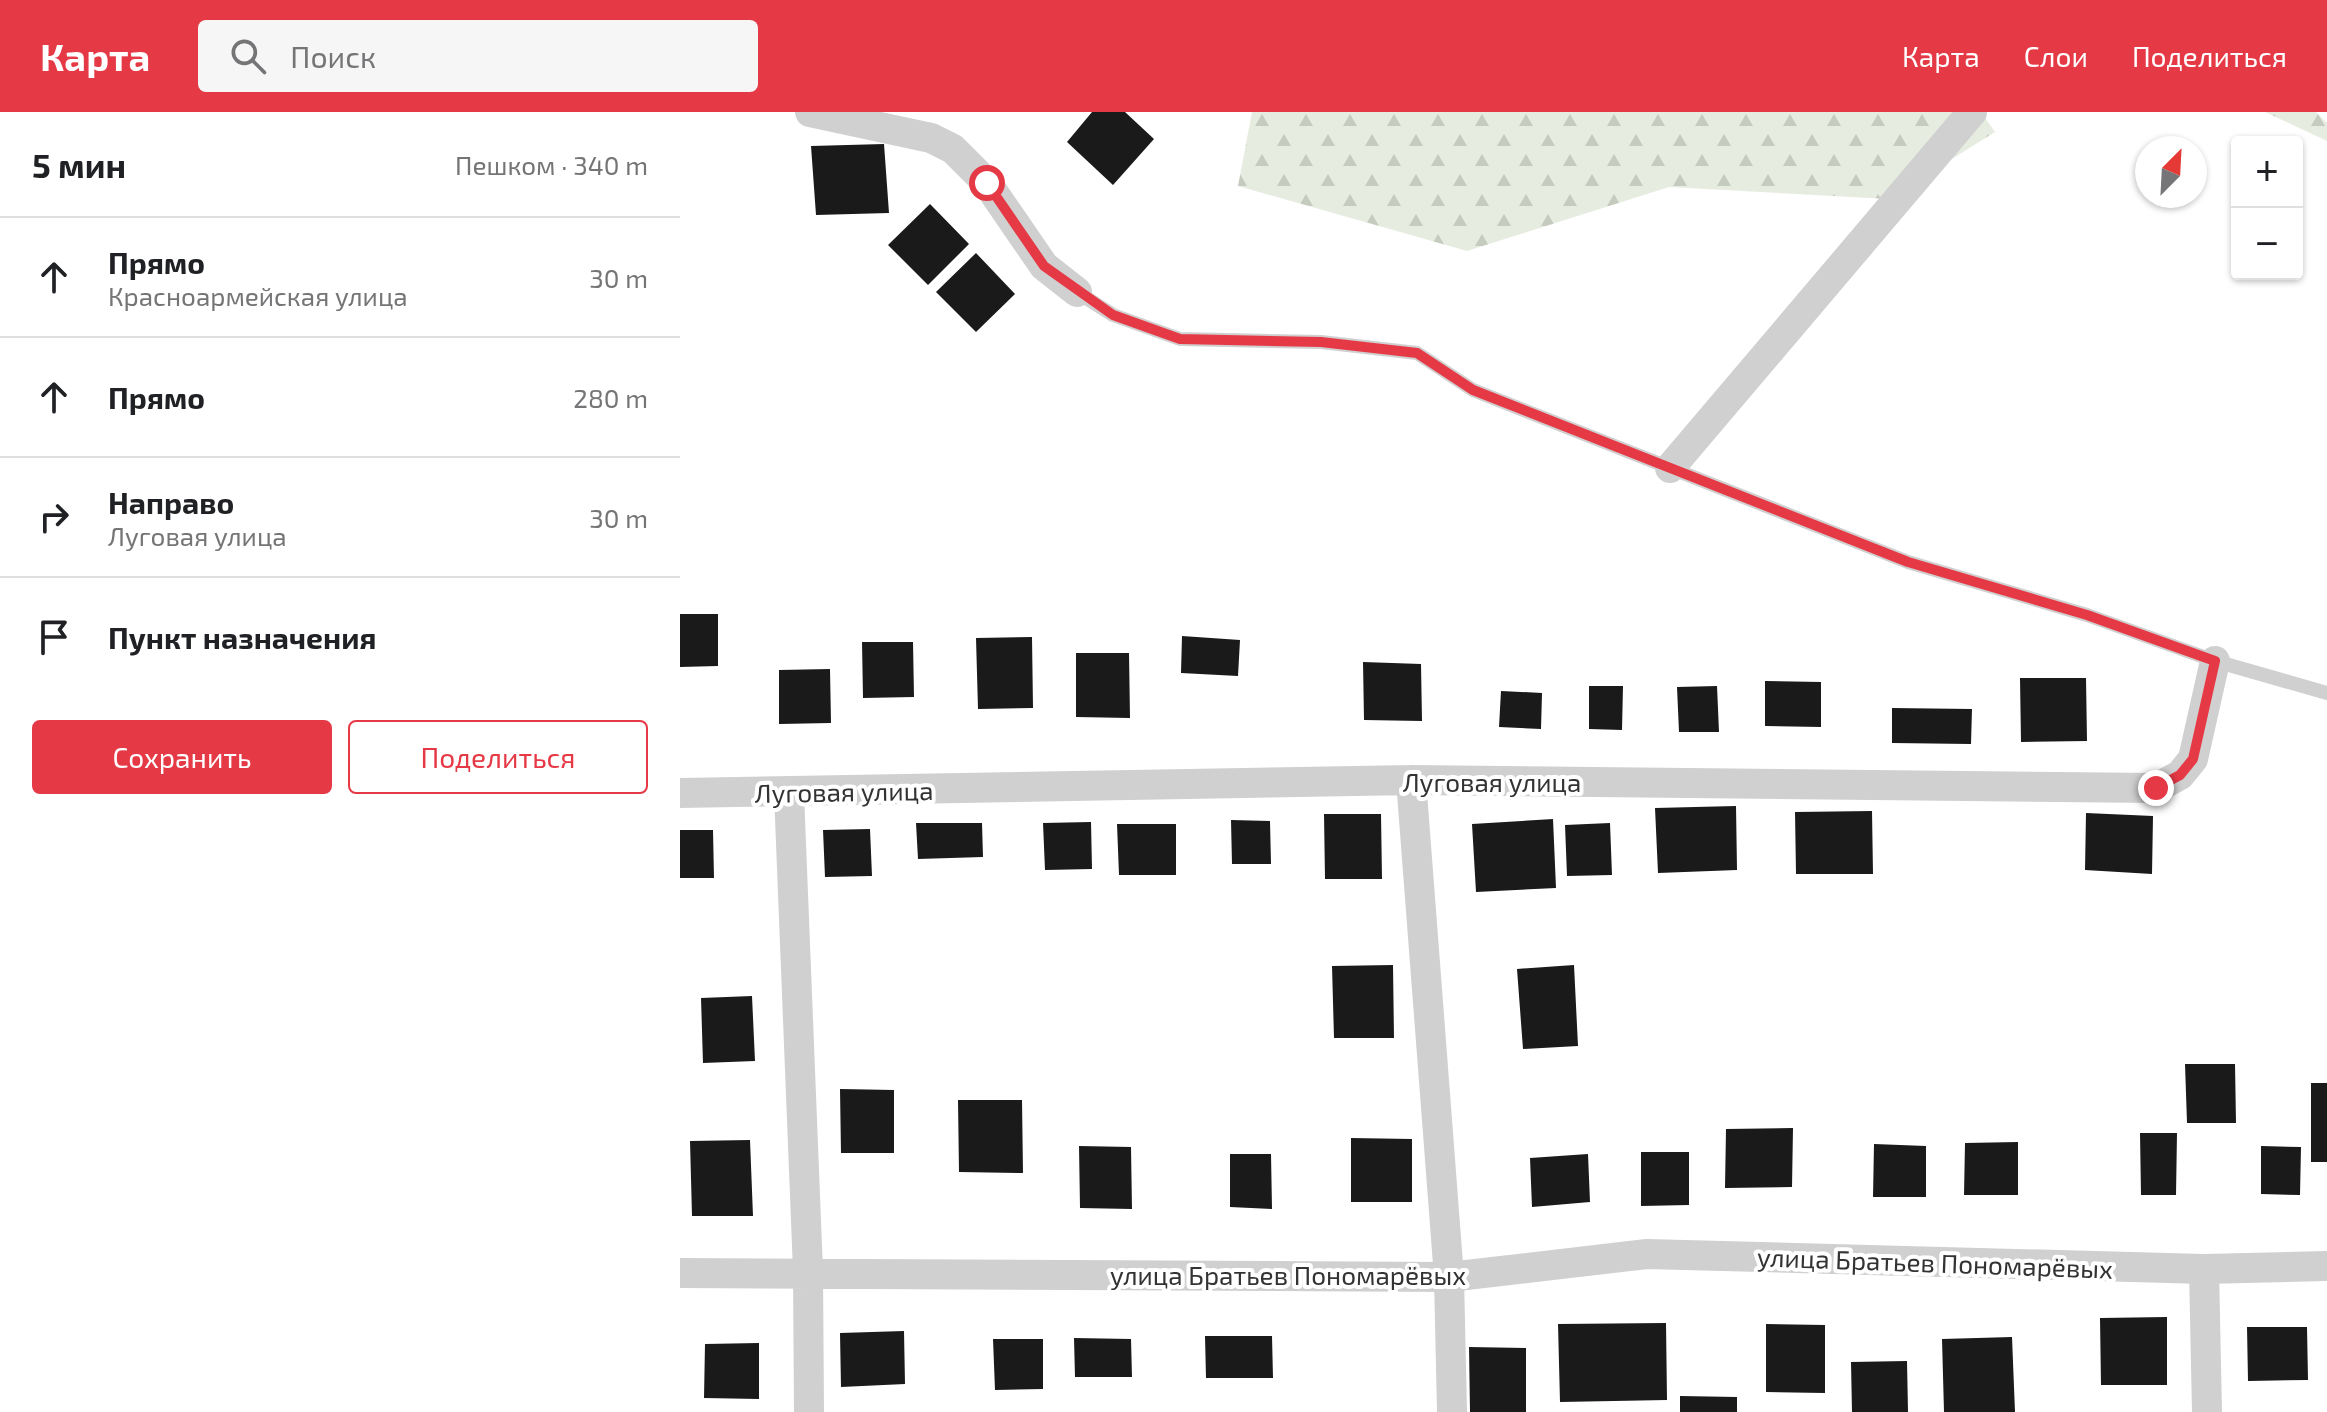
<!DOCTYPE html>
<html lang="ru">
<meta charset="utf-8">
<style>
body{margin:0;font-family:"Exo 2",sans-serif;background:#f6f6f6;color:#202124}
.controls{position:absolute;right:24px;top:24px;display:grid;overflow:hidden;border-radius:8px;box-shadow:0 2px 6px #0004}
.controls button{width:72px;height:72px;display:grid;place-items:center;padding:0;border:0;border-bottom:2px solid #e0e0e0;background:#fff;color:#202124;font:40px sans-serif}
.compass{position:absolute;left:1455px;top:24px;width:72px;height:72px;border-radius:50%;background:#fff;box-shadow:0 2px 6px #0004;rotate:24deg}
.stop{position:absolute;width:24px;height:24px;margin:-18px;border:6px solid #e63946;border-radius:50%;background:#fff}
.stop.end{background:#e63946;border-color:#fff;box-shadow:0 2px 8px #0008}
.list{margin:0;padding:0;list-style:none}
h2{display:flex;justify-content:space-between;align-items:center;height:104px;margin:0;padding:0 32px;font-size:34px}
h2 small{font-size:26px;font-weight:400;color:#757577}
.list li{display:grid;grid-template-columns:52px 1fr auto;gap:24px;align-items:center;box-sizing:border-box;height:120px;padding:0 32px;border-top:2px solid #e0e0e0}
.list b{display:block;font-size:30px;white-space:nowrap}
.list p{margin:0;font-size:26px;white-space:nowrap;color:#757577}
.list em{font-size:26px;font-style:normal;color:#757577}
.actions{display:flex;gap:16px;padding:24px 32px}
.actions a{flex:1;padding:18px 0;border:2px solid #e63946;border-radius:8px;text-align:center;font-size:28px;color:#e63946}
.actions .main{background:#e63946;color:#fff}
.icon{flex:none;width:44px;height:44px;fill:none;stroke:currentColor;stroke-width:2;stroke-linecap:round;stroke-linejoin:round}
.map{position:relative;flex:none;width:1647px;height:1300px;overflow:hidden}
header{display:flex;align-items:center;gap:48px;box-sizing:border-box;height:112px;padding:0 40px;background:#e63946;color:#fff}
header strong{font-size:38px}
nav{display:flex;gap:44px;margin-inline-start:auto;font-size:28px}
.search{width:560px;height:72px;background:#f6f6f6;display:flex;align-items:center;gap:20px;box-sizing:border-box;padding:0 28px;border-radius:8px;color:#757577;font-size:30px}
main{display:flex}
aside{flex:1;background:#fff}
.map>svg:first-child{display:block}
.forest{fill:url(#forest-firs)}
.building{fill:#1a1a1a}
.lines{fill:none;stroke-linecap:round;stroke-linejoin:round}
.lane{stroke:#d0d0d0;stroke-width:14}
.street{stroke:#d0d0d0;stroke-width:30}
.route{stroke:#e63946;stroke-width:10}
.labels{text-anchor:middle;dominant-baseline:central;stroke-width:8;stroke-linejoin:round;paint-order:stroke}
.street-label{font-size:26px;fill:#333;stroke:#fff}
</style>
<header>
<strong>Карта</strong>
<div class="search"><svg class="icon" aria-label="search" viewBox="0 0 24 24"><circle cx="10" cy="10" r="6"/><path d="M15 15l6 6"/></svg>Поиск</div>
<nav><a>Карта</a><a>Слои</a><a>Поделиться</a></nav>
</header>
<main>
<aside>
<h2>5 мин<small>Пешком · 340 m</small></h2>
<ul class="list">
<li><svg class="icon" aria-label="ahead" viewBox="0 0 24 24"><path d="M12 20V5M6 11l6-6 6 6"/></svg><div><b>Прямо</b><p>Красноармейская улица</p></div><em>30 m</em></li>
<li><svg class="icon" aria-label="ahead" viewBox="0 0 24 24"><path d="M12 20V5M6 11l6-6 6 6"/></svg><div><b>Прямо</b></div><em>280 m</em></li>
<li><svg class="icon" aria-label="right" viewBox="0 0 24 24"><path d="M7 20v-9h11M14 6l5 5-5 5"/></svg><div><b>Направо</b><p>Луговая улица</p></div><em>30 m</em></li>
<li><svg class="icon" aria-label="arrive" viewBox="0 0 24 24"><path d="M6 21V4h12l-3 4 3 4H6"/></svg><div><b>Пункт назначения</b></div></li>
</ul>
<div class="actions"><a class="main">Сохранить</a><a>Поделиться</a></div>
</aside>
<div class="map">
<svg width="1647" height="1300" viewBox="0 0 1647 1300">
<defs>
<pattern id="forest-firs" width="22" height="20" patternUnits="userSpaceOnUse" patternTransform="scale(2)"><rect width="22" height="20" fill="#e6ecdf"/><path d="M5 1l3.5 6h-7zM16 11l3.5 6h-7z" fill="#c6cbc0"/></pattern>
</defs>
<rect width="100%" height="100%" fill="#fff"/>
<path class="forest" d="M 572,0 L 1301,0 L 1315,20 L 1208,87 L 989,75 L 787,139 L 558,74 Z
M 1585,0 L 1636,0 L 1647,11 L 1647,29 Z"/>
<path class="building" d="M 412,0 L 445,0 L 474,27 L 433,73 L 387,30 Z
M 204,32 L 209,101 L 136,103 L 131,34 Z
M 250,92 L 289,132 L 248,173 L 208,133 Z
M 296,141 L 335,182 L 296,220 L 256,180 Z
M 0,502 L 38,502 L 38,554 L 0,555 Z
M 502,524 L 560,528 L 558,564 L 501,561 Z
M 352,525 L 353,596 L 298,597 L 296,526 Z
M 182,530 L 233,530 L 234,585 L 183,586 Z
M 396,541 L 449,541 L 450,606 L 396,605 Z
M 683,550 L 741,552 L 742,609 L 684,608 Z
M 150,557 L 151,611 L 99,612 L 99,558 Z
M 1340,566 L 1406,566 L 1407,629 L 1341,630 Z
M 1085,569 L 1141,570 L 1141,615 L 1085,614 Z
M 909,574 L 943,574 L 942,618 L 909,617 Z
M 1037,574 L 1039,620 L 999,620 L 997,575 Z
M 821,579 L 862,581 L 861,617 L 819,615 Z
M 1212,596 L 1292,597 L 1291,632 L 1212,631 Z
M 1056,694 L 1057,758 L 978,761 L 975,696 Z
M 1192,699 L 1193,762 L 1116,762 L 1115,700 Z
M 1406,701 L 1473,704 L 1472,762 L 1405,758 Z
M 644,702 L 701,702 L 702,767 L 645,767 Z
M 873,707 L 876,776 L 796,780 L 792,712 Z
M 551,708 L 590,709 L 591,752 L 552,752 Z
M 411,710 L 412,757 L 365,758 L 363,711 Z
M 236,711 L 302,711 L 303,745 L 238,747 Z
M 930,711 L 932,763 L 887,764 L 885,713 Z
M 437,712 L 496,712 L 496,763 L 439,763 Z
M 190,717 L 192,764 L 145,765 L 143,718 Z
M 0,718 L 33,718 L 34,766 L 0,766 Z
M 713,853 L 714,926 L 654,926 L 652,854 Z
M 894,853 L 898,934 L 843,937 L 837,857 Z
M 72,884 L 75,949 L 23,951 L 21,886 Z
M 1505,952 L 1555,952 L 1556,1011 L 1507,1011 Z
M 1631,971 L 1647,971 L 1647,1050 L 1631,1050 Z
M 160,977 L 214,978 L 214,1041 L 161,1041 Z
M 278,988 L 342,988 L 343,1061 L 279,1060 Z
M 1113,1016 L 1112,1075 L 1045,1076 L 1046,1017 Z
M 1460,1021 L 1497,1021 L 1496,1083 L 1461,1083 Z
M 671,1026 L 732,1027 L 732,1090 L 671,1090 Z
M 70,1028 L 73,1104 L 12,1104 L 10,1029 Z
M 1338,1030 L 1338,1083 L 1284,1083 L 1285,1031 Z
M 1194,1032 L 1246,1034 L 1246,1085 L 1193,1085 Z
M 399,1034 L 451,1035 L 452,1097 L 400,1096 Z
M 1581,1034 L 1621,1035 L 1620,1083 L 1581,1082 Z
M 961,1040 L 1009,1040 L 1009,1093 L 961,1094 Z
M 550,1042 L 591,1042 L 592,1097 L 550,1095 Z
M 908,1042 L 910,1090 L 852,1095 L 850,1046 Z
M 1487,1205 L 1487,1273 L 1421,1273 L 1420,1206 Z
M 986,1211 L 987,1288 L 880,1290 L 878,1212 Z
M 1086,1212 L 1145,1213 L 1145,1281 L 1086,1280 Z
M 1567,1215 L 1627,1215 L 1628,1268 L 1568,1269 Z
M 224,1219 L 225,1272 L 161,1275 L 160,1221 Z
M 525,1224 L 592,1224 L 593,1266 L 526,1266 Z
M 1332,1225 L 1335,1300 L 1264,1300 L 1262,1227 Z
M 394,1226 L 451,1227 L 452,1265 L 395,1265 Z
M 313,1227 L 363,1227 L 363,1277 L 315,1278 Z
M 79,1231 L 79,1287 L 24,1286 L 25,1232 Z
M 789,1235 L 846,1236 L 846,1300 L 790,1300 Z
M 1227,1249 L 1228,1300 L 1172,1300 L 1171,1250 Z
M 1000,1284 L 1057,1285 L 1057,1300 L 1000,1300 Z"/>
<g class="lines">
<path class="lane" d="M 397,180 L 433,203 L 500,227 L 641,230 L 737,241 L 793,278 L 1228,450 L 1407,503 L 1535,549 L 1647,581"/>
<path class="street" d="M 130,0 L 251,26 L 273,37 L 307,71 L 364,154 L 397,180
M 990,356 L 1292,0
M 731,668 L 769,1165 L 772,1300
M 0,681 L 731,668 L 1476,676 L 1500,663 L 1513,647 L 1535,549
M 109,681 L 128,1159 L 129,1300
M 1524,1157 L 1527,1300
M 0,1161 L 769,1165 L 967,1142 L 1524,1157 L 1647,1154"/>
</g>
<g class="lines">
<path class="route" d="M 307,71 L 364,154 L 433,203 L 500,227 L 641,230 L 737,241 L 793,278 L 1228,450 L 1407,503 L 1535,549 L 1513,647 L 1500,663 L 1476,676"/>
</g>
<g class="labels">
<g class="street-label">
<text x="812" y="669">Луговая улица</text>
<text transform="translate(164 679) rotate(-1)">Луговая улица</text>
<text transform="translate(1255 1150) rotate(2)">улица Братьев Пономарёвых</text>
<text x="608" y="1162">улица Братьев Пономарёвых</text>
</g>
</g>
</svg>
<div class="controls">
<button>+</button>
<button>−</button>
</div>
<svg class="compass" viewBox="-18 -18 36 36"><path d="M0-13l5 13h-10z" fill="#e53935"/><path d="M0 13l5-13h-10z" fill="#757577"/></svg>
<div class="stop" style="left:307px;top:71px"></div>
<div class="stop end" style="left:1476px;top:676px"></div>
</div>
</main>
